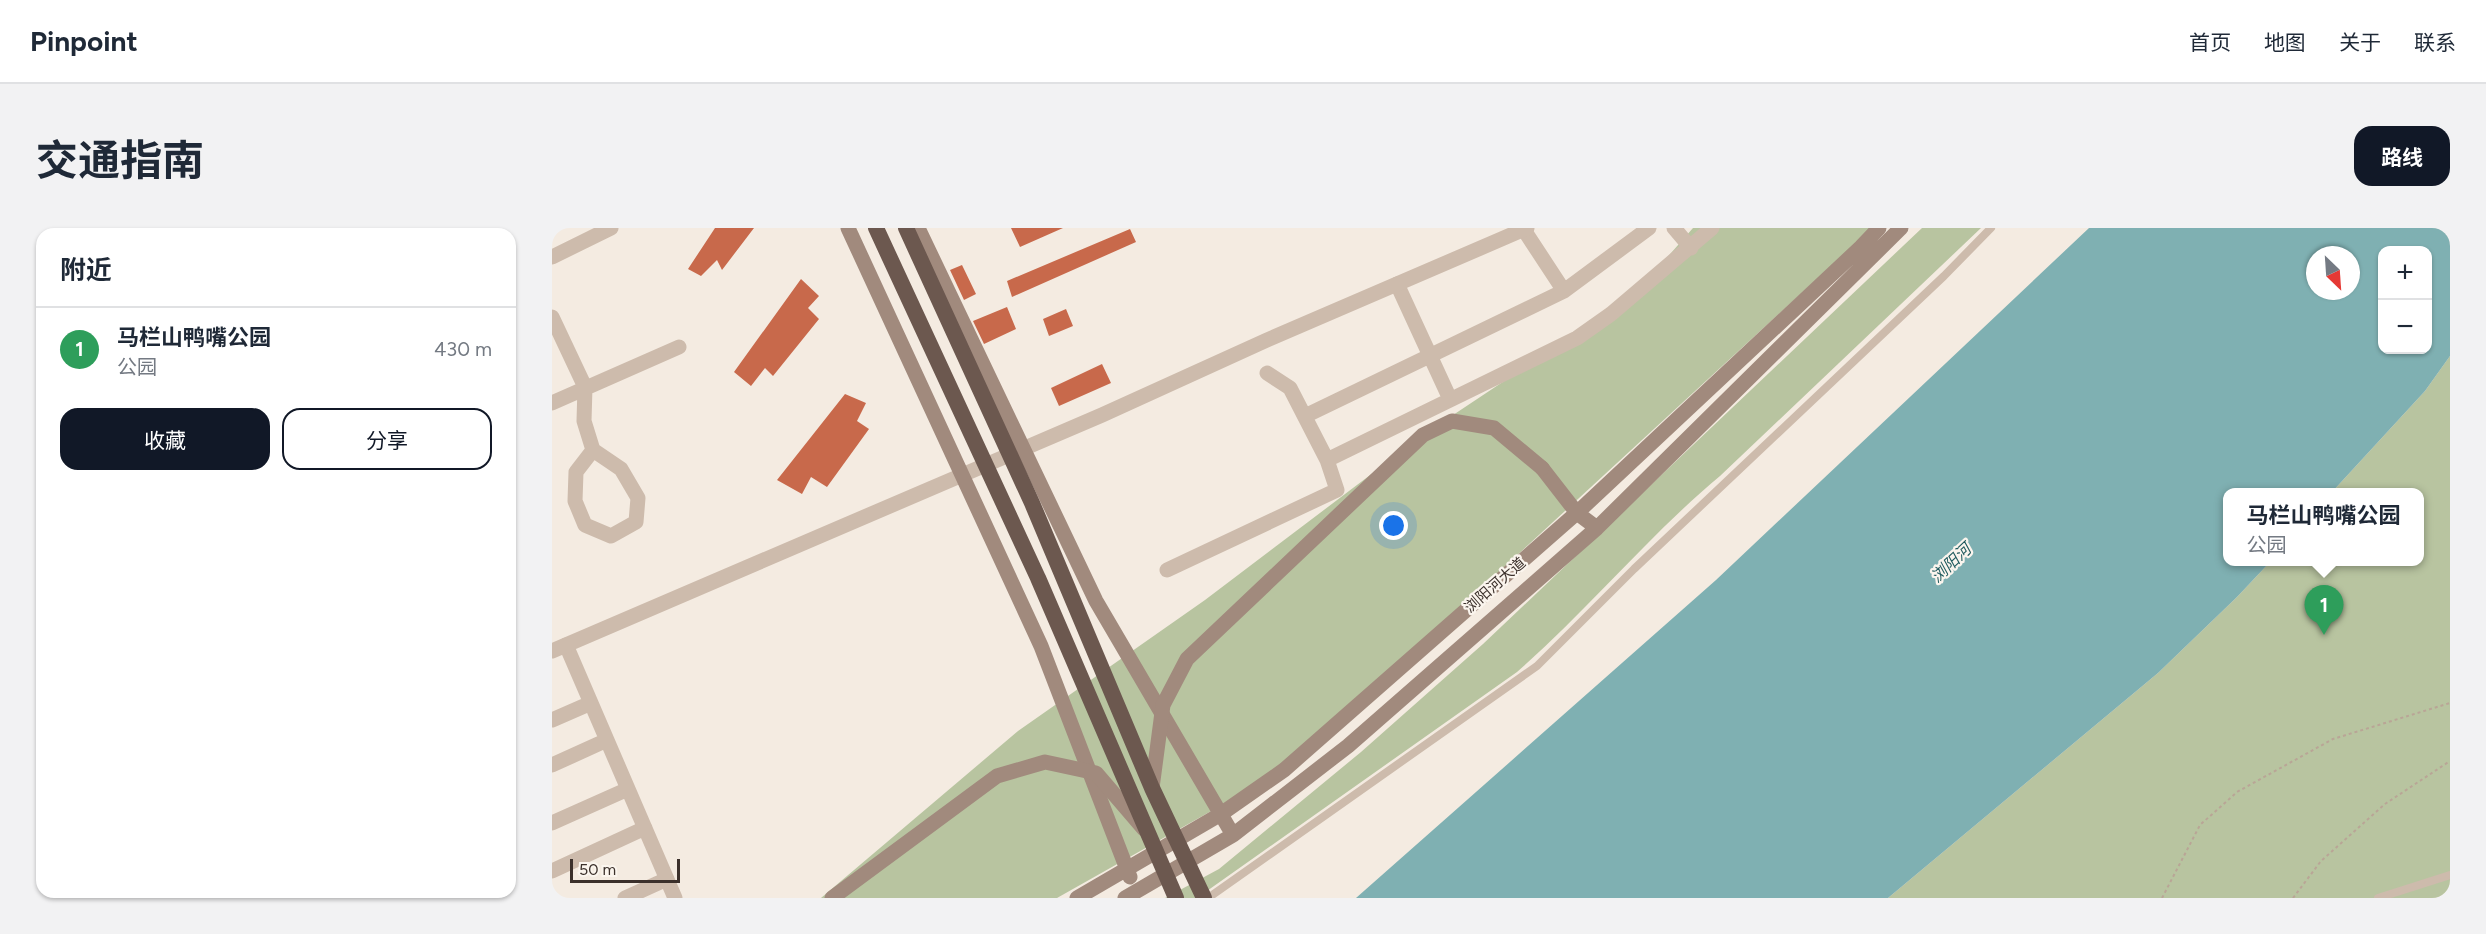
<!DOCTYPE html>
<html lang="zh">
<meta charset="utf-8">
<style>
body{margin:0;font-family:Figtree,"Noto Sans SC",sans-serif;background:#f2f2f3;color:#1f2937}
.controls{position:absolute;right:18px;top:18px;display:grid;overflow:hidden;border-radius:12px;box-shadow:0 2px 4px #0004}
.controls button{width:54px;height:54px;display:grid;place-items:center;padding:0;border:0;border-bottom:2px solid #e0e1e3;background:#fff;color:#1f2937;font:30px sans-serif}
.compass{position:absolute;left:1754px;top:18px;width:54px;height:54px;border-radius:50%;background:#fff;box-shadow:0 2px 4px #0004;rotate:155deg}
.scale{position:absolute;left:18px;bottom:15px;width:110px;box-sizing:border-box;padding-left:6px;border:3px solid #3b302b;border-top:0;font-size:16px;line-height:21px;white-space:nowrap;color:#3b302b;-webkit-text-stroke:4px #fbf5ee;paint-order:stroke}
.you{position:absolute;left:842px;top:298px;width:21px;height:21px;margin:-15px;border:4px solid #fff;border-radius:50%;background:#1a73e8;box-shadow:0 0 0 9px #1a73e833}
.badge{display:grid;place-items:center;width:39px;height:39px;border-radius:50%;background:#111827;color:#fff;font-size:20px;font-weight:700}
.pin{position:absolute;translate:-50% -50px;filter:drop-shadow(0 2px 3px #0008)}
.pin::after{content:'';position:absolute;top:32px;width:21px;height:18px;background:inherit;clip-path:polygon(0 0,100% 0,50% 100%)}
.popup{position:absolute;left:1671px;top:260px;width:201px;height:78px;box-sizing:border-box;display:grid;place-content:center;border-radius:12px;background:#fff;filter:drop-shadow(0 2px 4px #0005);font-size:20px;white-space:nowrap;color:#747a83}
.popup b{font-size:22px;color:#1f2937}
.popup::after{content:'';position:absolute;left:50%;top:100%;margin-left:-12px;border:12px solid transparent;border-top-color:#fff}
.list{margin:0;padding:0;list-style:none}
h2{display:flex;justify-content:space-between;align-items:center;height:78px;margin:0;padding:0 24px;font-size:26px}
h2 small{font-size:20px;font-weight:400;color:#747a83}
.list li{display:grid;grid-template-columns:39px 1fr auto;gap:18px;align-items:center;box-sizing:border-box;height:84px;padding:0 24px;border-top:2px solid #e0e1e3}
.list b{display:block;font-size:22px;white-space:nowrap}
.list p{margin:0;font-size:20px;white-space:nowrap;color:#747a83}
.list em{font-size:20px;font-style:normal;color:#747a83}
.actions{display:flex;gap:12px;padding:18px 24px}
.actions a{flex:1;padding:14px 0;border:2px solid #111827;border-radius:18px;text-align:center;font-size:21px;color:#111827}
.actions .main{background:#111827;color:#fff}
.map{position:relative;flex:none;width:1898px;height:670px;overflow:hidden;border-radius:18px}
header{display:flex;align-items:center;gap:36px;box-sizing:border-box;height:84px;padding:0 30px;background:#fff;border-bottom:2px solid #e0e1e3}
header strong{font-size:28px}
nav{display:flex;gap:33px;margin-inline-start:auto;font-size:21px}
.intro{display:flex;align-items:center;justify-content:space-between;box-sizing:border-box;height:144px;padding:0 36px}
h1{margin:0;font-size:42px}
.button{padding:15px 27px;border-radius:18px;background:#111827;color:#fff;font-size:21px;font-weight:700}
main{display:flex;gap:36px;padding:0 36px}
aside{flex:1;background:#fff;border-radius:18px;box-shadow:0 2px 4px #0004}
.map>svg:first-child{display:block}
.green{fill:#b8c4a0}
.water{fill:#7fb0b2;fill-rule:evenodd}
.building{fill:#c8694b}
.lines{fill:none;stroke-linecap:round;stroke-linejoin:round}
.path{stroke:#b9a596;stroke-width:2;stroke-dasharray:3 3;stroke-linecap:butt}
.service{stroke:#cdbbac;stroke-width:8}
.minor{stroke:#cdbbac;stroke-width:15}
.tertiary{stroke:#cdbbac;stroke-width:15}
.secondary{stroke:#a18a7d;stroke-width:15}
.secondary-bridge{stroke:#a18a7d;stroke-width:15}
.trunk-bridge{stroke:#6c584f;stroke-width:16}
.labels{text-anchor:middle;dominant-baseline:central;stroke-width:4.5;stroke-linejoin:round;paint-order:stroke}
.street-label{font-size:15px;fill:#3b302b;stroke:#fbf5ee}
.water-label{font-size:16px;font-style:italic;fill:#1f5a5e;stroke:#fbf5ee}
</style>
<header>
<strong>Pinpoint</strong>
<nav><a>首页</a><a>地图</a><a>关于</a><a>联系</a></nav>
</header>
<div class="intro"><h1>交通指南</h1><a class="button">路线</a></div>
<main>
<aside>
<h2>附近<small></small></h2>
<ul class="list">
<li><span class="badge" style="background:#2e9e5b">1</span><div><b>马栏山鸭嘴公园</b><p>公园</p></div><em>430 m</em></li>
</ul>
<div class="actions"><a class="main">收藏</a><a>分享</a></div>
</aside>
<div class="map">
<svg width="1898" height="670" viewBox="0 0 1898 670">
<rect width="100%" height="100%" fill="#f4ebe1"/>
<path class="green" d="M 1141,0 L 1320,0 L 732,542 L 505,670 L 269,670 L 466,503 L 653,372 L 871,207 L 1083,66 Z
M 1370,0 L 1429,0 L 1168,248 C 1096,308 1036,382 965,444 L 645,670 L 613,670 L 667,641 L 809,524 L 931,416 Z
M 1898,128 L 1898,670 L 1336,670 L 1606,445 L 1685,369 L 1718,334 L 1868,334 L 1868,264 L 1780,264 L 1873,163 Z"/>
<path class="water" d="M 1537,0 L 1898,0 L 1898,128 L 1873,163 L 1780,264 L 1676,264 L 1676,334 L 1718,334 L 1685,369 L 1606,445 L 1336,670 L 804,670 L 1164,352 ZM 1830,22 L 1876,22 L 1876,122 L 1830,122 ZM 1763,27 L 1799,27 L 1799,63 L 1763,63 Z"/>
<path class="building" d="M 163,0 L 202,0 L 170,42 L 165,32 L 149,48 L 136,41 Z
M 459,0 L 511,0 L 468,19 Z
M 578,1 L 584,14 L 460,69 L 455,53 Z
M 410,37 L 424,66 L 412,72 L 398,42 Z
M 249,51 L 267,68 L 256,80 L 267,91 L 221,148 L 213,140 L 199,158 L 182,144 Z
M 455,79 L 464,101 L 432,116 L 421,93 Z
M 514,81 L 521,98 L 497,108 L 491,91 Z
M 550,136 L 559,155 L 507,178 L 499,160 Z
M 293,166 L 314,175 L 305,193 L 317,201 L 275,259 L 259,249 L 250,266 L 225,252 Z"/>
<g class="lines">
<path class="path" d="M 1610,670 L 1648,597 L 1685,564 L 1781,511 L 1898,475
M 1741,670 L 1769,633 L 1833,576 L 1898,533"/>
<path class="service" d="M 656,670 L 985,438 L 1082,341 L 1392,48 L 1439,0
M 1826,670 L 1898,647"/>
<path class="minor" d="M 1122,0 L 1139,20
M 972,2 L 1012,63
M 0,29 L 59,0
M 845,56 L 898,171
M 0,89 L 33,159 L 32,193 L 41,222 L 69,241 L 86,270 L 84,294 L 59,308 L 33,297 L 23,273 L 24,244 L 41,222
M 0,175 L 127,119
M 753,188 L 1012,63 L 1097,0
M 775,232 L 1025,110 L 1059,86 L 1160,0
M 615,342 L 785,262 L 775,232 L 738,160 L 715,145
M 14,417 L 123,670
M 0,492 L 39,475
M 0,537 L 55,512
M 0,595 L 76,561
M 0,643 L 93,600
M 73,670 L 115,651"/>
<path class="tertiary" d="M 0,423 L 550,187 L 715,112 L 975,0"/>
<path class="secondary" d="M 296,0 L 489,418 L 578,649
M 366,0 L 544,373 L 681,607
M 990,240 L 1025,285 L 1045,300
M 525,670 L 669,586 L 732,542 L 1028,282 L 1309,19 L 1327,0
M 573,670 L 681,607 L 796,518 L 1045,300 L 1349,0"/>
<path class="secondary-bridge" d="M 600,560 L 611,477 L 635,431 L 871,207 L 900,193 L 942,200 L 990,240
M 280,670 L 445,548 L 493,534 L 544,545 L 592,601"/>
<path class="trunk-bridge" d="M 324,0 L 486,350 L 624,670
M 354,0 L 480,275 L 600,560 L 652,670"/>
</g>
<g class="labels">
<g class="street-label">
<text transform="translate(943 357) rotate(-41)">浏阳河大道</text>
</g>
<g class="water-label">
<text transform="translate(1399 335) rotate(-43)">浏阳河</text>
</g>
</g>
</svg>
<div class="controls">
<button>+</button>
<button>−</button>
</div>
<svg class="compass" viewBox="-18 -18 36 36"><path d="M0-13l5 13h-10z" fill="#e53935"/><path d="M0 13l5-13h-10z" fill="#747a83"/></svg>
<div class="scale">50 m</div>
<div class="you"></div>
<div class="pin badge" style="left:1772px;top:407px;background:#2e9e5b">1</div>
<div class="popup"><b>马栏山鸭嘴公园</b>公园</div>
</div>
</main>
